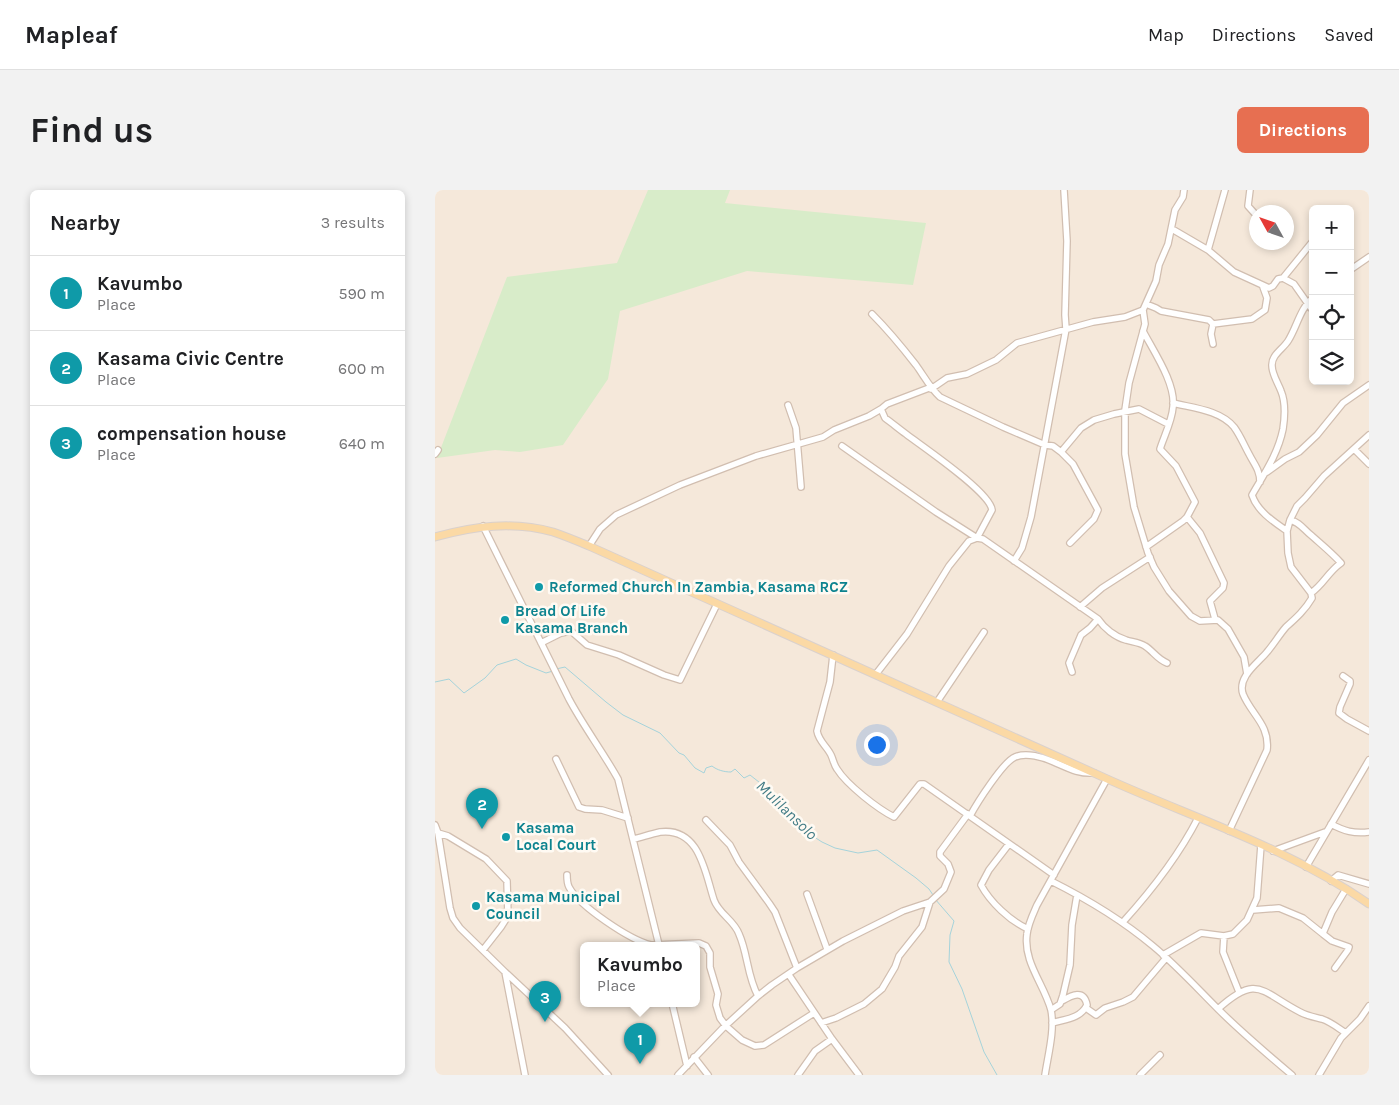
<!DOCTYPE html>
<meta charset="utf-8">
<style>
body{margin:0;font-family:Karla,sans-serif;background:#f2f2f2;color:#202124}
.controls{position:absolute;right:15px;top:15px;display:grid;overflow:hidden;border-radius:8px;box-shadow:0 2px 8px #0003}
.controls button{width:45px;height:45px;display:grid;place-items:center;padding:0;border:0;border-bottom:1px solid #e0e0e0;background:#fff;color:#202124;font:25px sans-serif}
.compass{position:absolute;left:814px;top:15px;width:45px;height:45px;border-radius:50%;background:#fff;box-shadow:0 2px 8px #0003;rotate:310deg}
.you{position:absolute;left:441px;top:554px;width:18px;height:18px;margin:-12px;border:4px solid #fff;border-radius:50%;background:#1a73e8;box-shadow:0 0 0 8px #1a73e833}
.badge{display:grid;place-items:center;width:32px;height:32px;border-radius:50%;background:#e76f51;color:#fff;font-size:16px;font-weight:700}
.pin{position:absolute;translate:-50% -41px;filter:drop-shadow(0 1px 2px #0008)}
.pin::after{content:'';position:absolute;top:26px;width:18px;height:15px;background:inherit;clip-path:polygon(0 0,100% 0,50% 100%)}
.popup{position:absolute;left:145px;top:752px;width:120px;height:65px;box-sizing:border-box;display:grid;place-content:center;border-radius:8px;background:#fff;filter:drop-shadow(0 1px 4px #0005);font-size:16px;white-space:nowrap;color:#757577}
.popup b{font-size:19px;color:#202124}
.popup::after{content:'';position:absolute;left:50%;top:100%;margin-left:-10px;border:10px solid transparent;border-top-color:#fff}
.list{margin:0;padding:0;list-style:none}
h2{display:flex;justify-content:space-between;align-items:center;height:65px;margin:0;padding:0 20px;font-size:21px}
h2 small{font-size:16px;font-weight:400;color:#757577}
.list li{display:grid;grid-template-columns:32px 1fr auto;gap:15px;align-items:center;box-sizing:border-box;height:75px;padding:0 20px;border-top:1px solid #e0e0e0}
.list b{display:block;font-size:19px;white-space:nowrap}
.list p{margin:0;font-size:16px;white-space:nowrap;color:#757577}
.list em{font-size:16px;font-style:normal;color:#757577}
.icon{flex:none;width:28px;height:28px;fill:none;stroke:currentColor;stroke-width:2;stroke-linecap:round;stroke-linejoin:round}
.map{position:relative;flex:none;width:934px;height:885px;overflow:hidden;border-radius:8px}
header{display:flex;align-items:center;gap:30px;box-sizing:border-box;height:70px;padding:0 25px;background:#fff;border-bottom:1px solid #e0e0e0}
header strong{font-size:24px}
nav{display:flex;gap:28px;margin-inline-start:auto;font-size:18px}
.intro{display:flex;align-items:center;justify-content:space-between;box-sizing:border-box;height:120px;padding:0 30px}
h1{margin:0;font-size:35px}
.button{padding:12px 22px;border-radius:8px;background:#e76f51;color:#fff;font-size:18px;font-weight:700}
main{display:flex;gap:30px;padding:0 30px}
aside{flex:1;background:#fff;border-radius:8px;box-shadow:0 2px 8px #0003}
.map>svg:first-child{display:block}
.residential{fill:#f5e8da;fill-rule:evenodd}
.green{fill:#d8ecc9}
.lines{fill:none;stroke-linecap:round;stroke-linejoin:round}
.stream{stroke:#a5d3da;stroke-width:1}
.minor-casing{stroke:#d1beb0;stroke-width:8}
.major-casing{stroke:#dad1cd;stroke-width:9}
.minor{stroke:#fff;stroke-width:5.5}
.major{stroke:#fbd9a5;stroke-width:7}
.culture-dot{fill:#0f9aa8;stroke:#fffaf3;stroke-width:2}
.labels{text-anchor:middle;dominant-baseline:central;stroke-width:5;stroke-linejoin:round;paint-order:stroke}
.culture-label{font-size:15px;font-weight:bold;fill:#0d838f;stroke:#fffaf3;text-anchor:start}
.water-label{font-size:16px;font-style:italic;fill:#437c86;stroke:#fffaf3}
</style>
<header>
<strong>Mapleaf</strong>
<nav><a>Map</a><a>Directions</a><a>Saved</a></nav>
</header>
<div class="intro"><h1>Find us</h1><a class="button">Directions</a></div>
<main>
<aside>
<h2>Nearby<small>3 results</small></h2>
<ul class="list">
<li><span class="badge" style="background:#0f9aa8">1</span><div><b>Kavumbo</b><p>Place</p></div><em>590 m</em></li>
<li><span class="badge" style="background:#0f9aa8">2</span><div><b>Kasama Civic Centre</b><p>Place</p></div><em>600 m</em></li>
<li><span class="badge" style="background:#0f9aa8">3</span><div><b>compensation house</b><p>Place</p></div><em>640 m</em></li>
</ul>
</aside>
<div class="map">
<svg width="934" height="885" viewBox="0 0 934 885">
<rect width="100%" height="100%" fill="#fdf6ec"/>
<path class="residential" d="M 0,0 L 934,0 L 934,885 L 0,885 ZM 878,19 L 915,19 L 915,191 L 878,191 ZM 822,22 L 852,22 L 852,52 L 822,52 ZM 149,755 L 261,755 L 261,813 L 149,813 Z"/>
<path class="green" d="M 213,0 L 295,0 L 290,13 L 491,33 L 478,95 L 312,81 L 185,121 L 173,189 L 128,255 L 85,262 L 60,260 L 2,268 L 72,87 L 182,73 Z"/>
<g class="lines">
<path class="stream" d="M 121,479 L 130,477 L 171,512 L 188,525 L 225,543 L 244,563 L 249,565 L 260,578 L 269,583 L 271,578 L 277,576 C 282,580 289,582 296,582 L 300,579 L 309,588 L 315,585 L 343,607 L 346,614 L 370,641 L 387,652 L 400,658 L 423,663 L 442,660 L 481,688 L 494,699 L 498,705
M 0,492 L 14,489 L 29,503 L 50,488 L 62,475 L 81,469 L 91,475 L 111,483 L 118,481
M 500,709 L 519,731 L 515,745 L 514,772 L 527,799 L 549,862 L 562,885"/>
<defs>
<path id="minor" d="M 749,0 L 748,7 L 740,20 L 733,54 L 724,75 L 721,91 L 708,120 L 710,134 L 694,193 L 690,220 L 690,264 L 699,317 L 713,363 L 719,377 L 734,401 L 756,426 L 765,431 L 783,430 L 793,439 L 809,467 L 812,484
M 815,0 L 813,16 L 822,26
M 737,39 L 773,60 L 799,82 L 834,98 L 838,96 L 843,89 L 848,88 L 878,51
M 773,60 L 790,0
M 915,80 L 934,67
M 848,88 L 859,94 L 878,121
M 711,114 L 721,118 L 726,121 L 774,130 L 778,134 L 776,144 L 778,154
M 437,124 C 453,140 467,157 481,175 C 489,186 495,198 505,207 L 568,237 L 610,255 L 618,256 L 626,262 L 638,274 L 663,320 L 659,329 L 635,353
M 778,134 L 817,129 L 830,120 L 832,108 L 828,97
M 708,141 C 719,162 741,194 738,217 C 737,231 729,246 725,259 L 741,276 L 760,312 L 752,327 L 748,331 L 711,357
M 738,213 C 758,218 785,220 799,237 C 805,245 809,255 814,264 C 819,274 825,280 825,292
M 353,215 L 361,238 L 366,297
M 407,256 L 501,322 L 542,348 L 548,349 L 663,429 C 669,438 680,447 691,450 C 697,452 704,452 710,456 C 718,461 722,469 732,473
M 919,259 L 934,274
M 626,262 L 646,238 L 659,230 L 679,224 L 704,219 L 733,234
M 0,264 L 3,260
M 832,282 L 850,269 L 864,262 L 882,245 L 908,213 L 934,195
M 752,327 L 765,343 L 789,393 L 788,398 L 775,411 L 780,429
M 855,330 C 865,332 869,340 877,346 C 887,355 897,363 906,373 C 893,382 888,395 876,403
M 48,336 L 134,509 C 149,537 168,562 183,589 L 224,755
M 852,341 C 839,332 822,321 817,305 C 829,284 843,264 848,239 C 850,226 851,213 846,201 C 843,193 837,184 837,176 C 836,165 848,159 853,151 C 862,137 865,118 878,108
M 154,356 L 165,339 L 181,325 L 245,295 L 321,266 L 388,247 L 399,240 L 434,226 L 446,219
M 579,371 L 587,358 L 596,327 L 631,139 L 630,125 L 632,51 L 629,0
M 645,417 L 667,398 L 715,367
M 106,453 L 126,443 L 136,441 L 152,455 L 184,465 L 229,485 L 245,490 L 282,414
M 398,465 L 395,492 L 382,541 C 384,552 392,556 396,565 C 398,569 399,575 402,579 C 412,595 443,619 459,627 L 485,594 L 489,594 L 619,685
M 637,482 L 634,473 L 646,445 L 655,438 L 663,429
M 441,484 L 472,444 L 514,376 L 534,351 L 542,348 L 557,320 C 555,302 488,257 471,244 C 464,239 457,233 450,228 L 446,219 L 452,214 L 494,198 L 496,199 L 512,188 L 532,184 L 561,170 L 582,153 L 658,132 L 690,127 L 708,120
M 908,486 L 915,491 L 915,494 L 905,517 L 904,523 L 912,529 L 934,541
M 502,512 L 549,442
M 121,569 L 144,617 L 150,619 L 167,620 L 193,628
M 535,626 C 542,613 568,572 580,567 C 591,562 608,567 619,572 C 633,578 643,584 659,583
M 271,630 L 295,655 L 304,672 L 334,713 L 340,722 L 362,778
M 896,634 C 909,641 919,644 934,642
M 0,635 L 3,643 L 15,718 L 18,728 L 25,738 L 70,782 L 90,885
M 794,641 L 832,560 C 835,535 816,524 808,504 C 802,487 823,473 832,462 C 839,454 844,445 851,437 C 861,428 870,420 877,408 L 876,403 L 856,377 L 853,363 L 852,341 L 855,330 L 862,316 L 870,308 L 889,286 L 934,245
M 3,643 L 13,646 L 51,669 L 72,691 L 73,726 L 66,737 L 48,760
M 199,649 C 207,647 216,644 225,642 C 265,637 270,683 279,710 C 284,724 299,730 304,744 C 313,764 312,786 323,806
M 574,654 L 554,680 L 546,695 C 555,712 575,731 593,739
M 838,661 L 890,642
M 871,677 L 934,570
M 132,685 C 132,689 132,693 134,697 C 144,716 195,750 216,755
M 616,691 C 652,709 687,730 718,756 C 741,775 762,798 783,819 C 807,843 832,864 857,885
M 896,691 L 903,685 L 934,694
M 372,704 L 392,759
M 818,720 L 844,718 L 868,728 L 888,744
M 688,732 C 717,700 743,667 763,628
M 789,746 L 788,762 L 804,802
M 218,755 L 264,753 L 271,756 L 275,763 L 275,777 L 283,804 L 281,815 L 285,828 L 291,836 L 307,850 L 320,856 L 329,855 L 379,823
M 728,765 L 766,743 L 789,746 L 798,744 L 812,730 L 822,708 L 826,655
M 900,778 L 913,760 L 914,757 L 897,751 L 888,744 L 889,741 L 897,722 L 911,699
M 70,782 L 130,838 L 173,885
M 354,785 L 397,849 L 424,885
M 237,813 L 252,876
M 651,818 L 661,825 L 670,818 L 688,812 L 698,807 L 731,768
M 783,819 C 823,783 826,802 865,822 C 872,826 879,827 887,829 C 896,832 903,838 911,843
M 616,820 L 625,814 L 628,805 L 635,775 L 637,735 L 642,705
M 386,833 L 401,828 L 429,814 L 447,799 L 460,777 L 464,766 L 487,737 L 495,712
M 617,833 C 630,829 645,829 652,815 C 649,799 637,805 627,811
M 259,867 L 273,885
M 243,885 L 288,838 L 323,806 L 337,795 L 362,778 L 408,751 L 468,721 L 495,712 L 509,699 L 516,682 L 513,674 L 505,666 L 505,662 L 533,624
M 363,885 L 380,861 L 397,849
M 610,885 C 613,865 620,840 616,820 C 609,794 588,772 592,744 C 593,734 598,724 602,715 L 672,589
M 705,885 L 725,865
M 884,885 L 906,848 L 925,829 L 934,816"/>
<path id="major" d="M 0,347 C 39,336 78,331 118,342 C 130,346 142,351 154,356 C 325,434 498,509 670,588 C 758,628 854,658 934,714"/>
</defs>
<use href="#minor" class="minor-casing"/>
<use href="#major" class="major-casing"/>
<use href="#minor" class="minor"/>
<use href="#major" class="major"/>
</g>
<g class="culture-dot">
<circle cx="104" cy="397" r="5"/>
<circle cx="70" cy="430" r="5"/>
<circle cx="71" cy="647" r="5"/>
<circle cx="41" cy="716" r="5"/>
</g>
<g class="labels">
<g class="culture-label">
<text x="114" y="397">Reformed Church In Zambia, Kasama RCZ</text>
<text x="80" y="421">Bread Of Life<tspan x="80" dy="17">Kasama Branch</tspan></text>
<text x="81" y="638">Kasama<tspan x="81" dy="17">Local Court</tspan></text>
<text x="51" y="707">Kasama Municipal<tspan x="51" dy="17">Council</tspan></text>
</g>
<g class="water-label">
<text transform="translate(352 620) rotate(44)">Mulilansolo</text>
</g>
</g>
</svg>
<div class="controls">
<button>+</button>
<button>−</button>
<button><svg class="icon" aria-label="locate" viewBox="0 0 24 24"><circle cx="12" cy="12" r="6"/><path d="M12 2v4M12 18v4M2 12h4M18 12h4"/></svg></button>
<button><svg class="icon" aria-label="layers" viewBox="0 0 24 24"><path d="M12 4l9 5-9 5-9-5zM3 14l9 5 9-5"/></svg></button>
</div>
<svg class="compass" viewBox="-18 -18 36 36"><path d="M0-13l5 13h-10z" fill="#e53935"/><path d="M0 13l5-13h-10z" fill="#757577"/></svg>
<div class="you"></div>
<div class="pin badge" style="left:205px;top:874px;background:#0f9aa8">1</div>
<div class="popup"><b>Kavumbo</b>Place</div>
<div class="pin badge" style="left:47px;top:639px;background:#0f9aa8">2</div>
<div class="pin badge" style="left:110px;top:832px;background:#0f9aa8">3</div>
</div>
</main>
